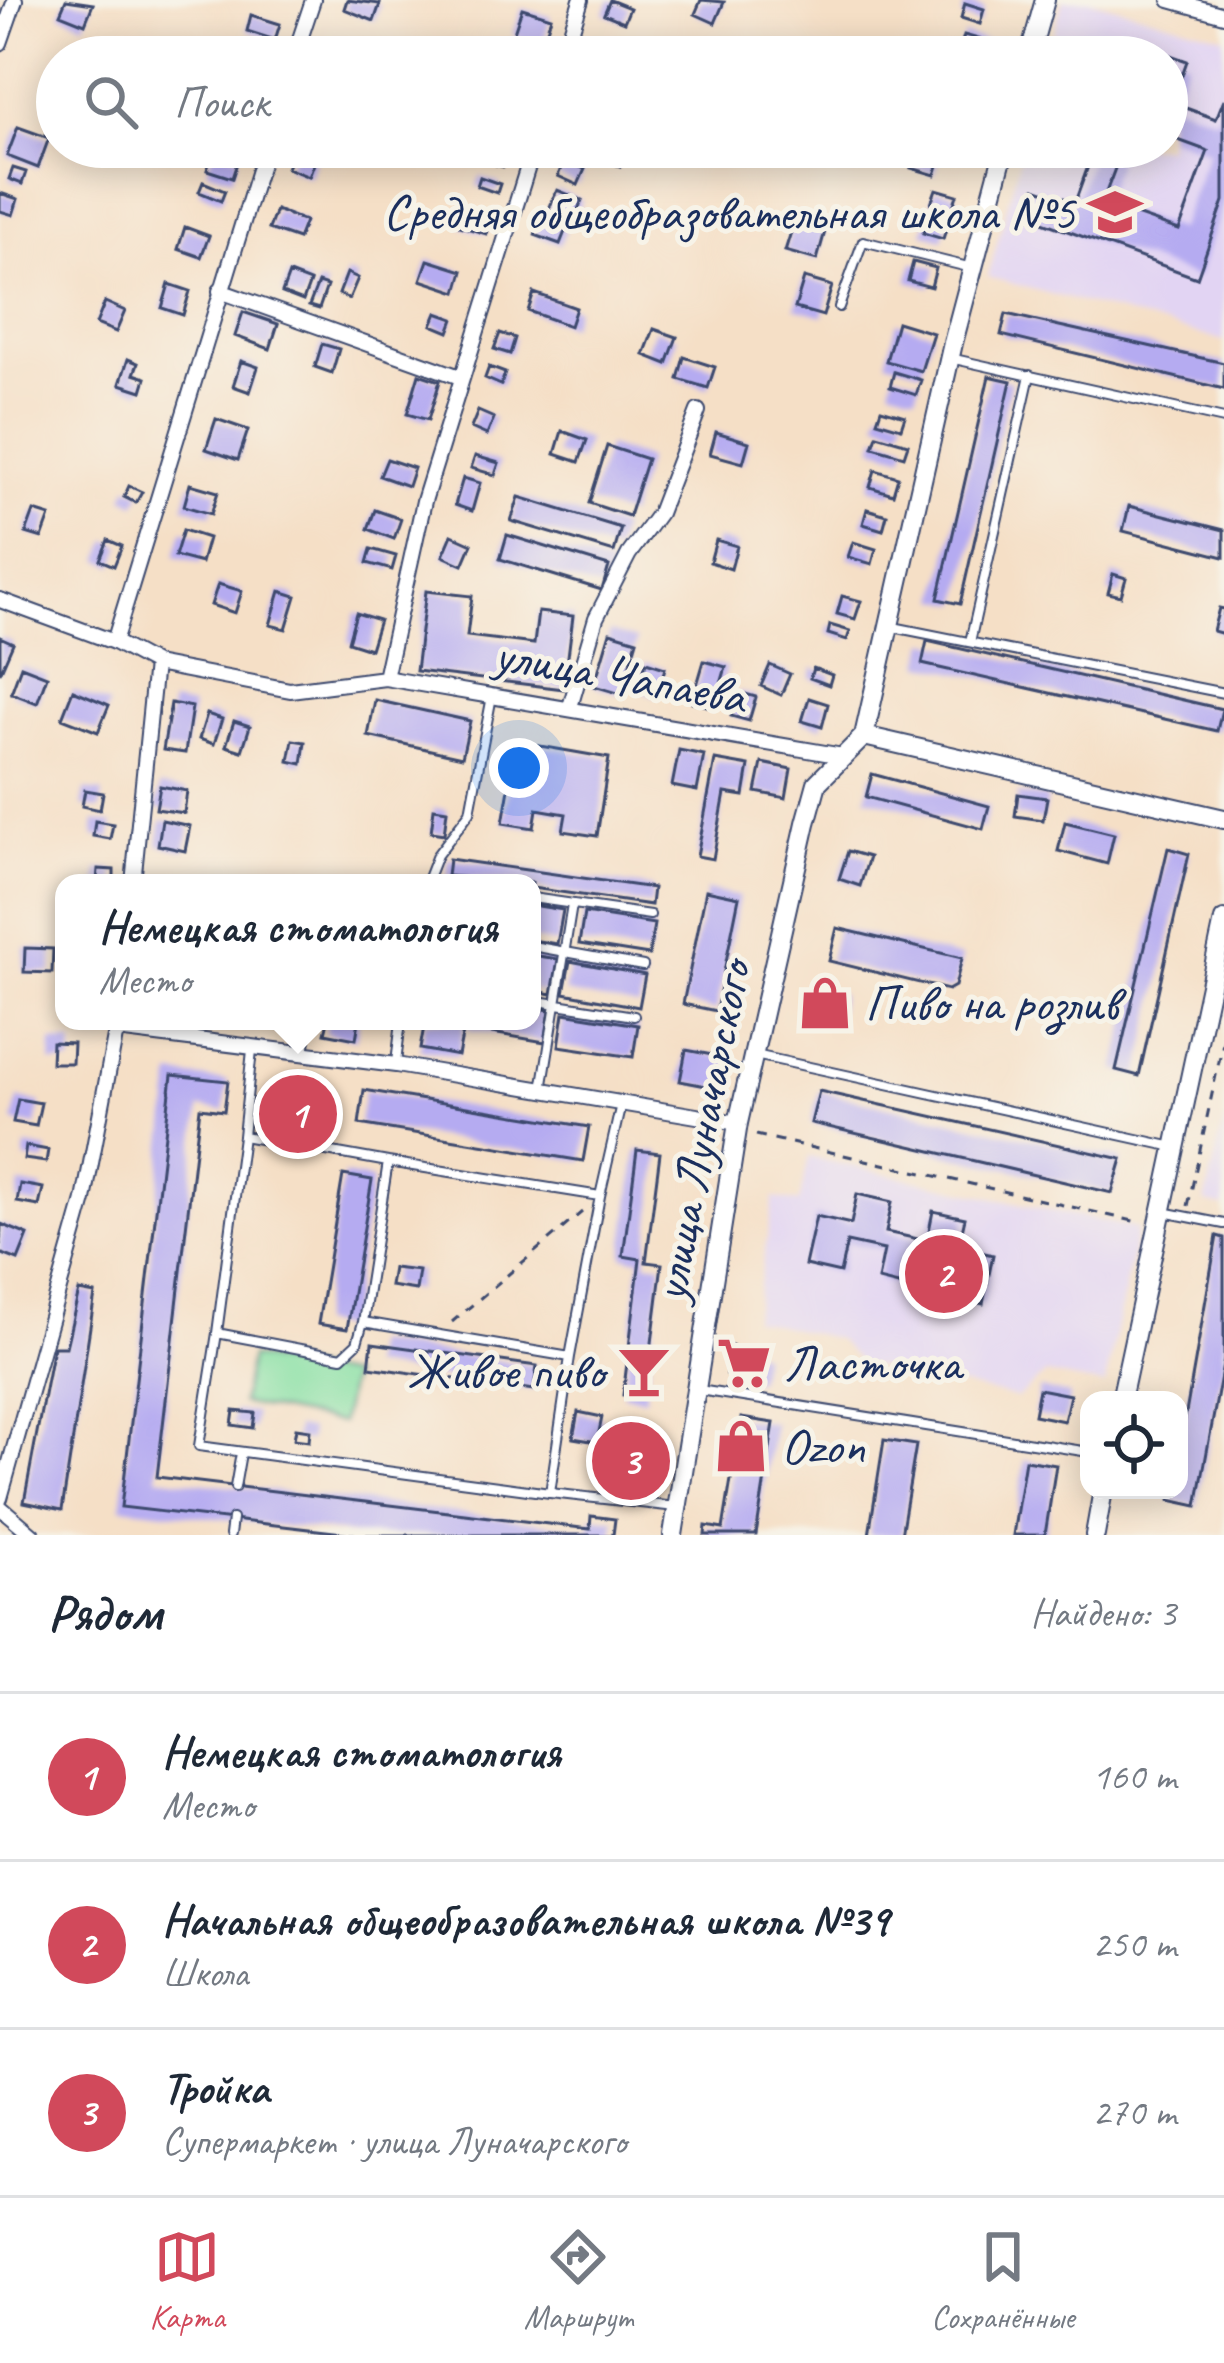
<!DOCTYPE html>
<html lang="ru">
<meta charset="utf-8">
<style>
body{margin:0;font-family:Caveat,sans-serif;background:#f2f2f3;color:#1f2937}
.controls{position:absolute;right:36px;bottom:36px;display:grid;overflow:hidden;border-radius:24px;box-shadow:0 6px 30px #0003}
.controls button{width:108px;height:108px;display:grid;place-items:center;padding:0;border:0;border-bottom:3px solid #e0e1e3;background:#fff;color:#1f2937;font:60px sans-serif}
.you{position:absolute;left:519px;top:768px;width:42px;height:42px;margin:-30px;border:9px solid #fff;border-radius:50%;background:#1a73e8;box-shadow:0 0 0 18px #1a73e833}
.badge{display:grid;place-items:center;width:78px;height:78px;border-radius:50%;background:#d1495b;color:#fff;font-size:39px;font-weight:700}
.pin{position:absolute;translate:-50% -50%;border:6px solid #fff;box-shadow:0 3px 12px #0006}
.popup{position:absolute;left:55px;top:874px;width:486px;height:156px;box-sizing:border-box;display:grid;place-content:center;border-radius:24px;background:#fff;filter:drop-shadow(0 3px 9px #0005);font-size:39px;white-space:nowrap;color:#747a83}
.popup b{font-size:45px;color:#1f2937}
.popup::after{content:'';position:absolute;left:50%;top:100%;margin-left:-24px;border:24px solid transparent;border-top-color:#fff}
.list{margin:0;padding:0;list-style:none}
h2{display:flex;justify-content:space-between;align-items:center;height:156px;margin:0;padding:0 48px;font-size:51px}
h2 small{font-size:39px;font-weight:400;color:#747a83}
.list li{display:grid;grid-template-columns:78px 1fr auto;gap:36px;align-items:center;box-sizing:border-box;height:168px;padding:0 48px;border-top:3px solid #e0e1e3}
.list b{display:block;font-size:45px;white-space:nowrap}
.list p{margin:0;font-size:39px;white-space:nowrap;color:#747a83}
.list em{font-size:39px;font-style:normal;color:#747a83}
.icon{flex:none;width:66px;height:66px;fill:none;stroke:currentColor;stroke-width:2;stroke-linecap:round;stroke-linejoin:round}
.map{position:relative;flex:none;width:1224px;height:1535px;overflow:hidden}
.search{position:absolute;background:#fff;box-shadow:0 6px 30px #0003;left:36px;right:36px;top:36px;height:132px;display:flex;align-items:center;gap:30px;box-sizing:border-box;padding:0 42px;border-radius:66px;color:#747a83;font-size:45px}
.sheet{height:660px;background:#fff}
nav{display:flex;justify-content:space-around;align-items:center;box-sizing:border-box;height:168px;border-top:3px solid #e0e1e3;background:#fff;font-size:33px;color:#747a83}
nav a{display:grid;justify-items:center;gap:6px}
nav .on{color:#d1495b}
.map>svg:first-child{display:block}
.built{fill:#e2d4f3}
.green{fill:#89e0a5;stroke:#528882;stroke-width:3}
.building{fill:#b5abf1}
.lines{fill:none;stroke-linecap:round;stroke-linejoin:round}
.lane-casing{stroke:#3c496e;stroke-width:12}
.street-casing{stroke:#3c496e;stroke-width:18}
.secondary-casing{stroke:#3c496e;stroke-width:22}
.path{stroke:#3c496e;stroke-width:3;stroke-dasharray:9 9;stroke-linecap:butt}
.lane{stroke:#fff;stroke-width:8}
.street{stroke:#fff;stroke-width:14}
.secondary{stroke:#fff;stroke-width:18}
.labels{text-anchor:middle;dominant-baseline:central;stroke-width:10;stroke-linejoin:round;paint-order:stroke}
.poi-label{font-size:51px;fill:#1b2f5e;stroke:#f7f3e8;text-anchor:start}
.street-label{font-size:51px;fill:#1b2f5e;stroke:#f7f3e8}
</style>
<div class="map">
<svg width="1224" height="1535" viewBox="0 0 1224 1535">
<rect width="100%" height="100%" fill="#f7f3e8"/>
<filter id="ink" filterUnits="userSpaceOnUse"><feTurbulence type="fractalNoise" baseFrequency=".00833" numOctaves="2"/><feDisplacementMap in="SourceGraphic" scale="24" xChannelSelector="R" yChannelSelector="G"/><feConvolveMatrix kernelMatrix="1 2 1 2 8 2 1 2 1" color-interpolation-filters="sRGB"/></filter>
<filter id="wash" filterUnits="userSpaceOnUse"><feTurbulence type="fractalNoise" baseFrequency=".004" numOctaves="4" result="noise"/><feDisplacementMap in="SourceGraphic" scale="48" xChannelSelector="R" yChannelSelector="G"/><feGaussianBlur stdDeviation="2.7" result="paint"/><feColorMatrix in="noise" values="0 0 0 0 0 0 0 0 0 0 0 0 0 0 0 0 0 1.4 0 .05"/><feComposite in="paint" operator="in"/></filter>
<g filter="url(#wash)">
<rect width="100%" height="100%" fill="#f5dfc6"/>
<path class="built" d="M 1063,0 L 1090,0 L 1224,36 L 1224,341 L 988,277 L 1023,147 L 1167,147 L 1167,57 L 1047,57 Z
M 1224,1120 L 1224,1207 L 1205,1203 Z
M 809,1157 L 1137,1229 L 1105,1385 L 1046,1374 L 1017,1398 L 860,1363 L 837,1339 L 753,1319 L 774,1198 L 799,1203 Z"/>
<path class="green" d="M 250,1357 L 350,1376 L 341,1423 L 241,1403 Z"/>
<g id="blocks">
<path class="building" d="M 66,0 L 93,4 L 85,24 L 60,14 Z
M 347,0 L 380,4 L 374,21 L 344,9 Z
M 610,0 L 630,8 L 624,22 L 604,14 Z
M 701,0 L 724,2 L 715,23 L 695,14 Z
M 965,3 L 984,9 L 980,24 L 961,18 Z
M 522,8 L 551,17 L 542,45 L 513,35 Z
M 251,15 L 280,24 L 275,40 L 247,31 Z
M 964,35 L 989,42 L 984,57 L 959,52 Z
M 1117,36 L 1187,61 L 1172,103 L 1216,119 L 1224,99 L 1224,201 L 1197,278 L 1026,216 L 1035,188 L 1075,202 L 1095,147 L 1123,147 L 1102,203 L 1179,230 L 1208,151 L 1167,136 L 1167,57 L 1110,57 Z
M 330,42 L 351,50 L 348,57 L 325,54 Z
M 597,44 L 615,50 L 612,57 L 593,57 Z
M 79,47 L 107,56 L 107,57 L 76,57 Z
M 18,127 L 49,138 L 38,168 L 7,156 Z
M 469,147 L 507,153 L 503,167 L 466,157 Z
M 604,147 L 627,147 L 620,166 L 600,159 Z
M 214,148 L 239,157 L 232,178 L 207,170 Z
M 917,149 L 941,156 L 935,175 L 911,168 Z
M 294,152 L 315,161 L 309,177 L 287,168 Z
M 564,160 L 585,169 L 578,185 L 558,176 Z
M 13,168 L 26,172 L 22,184 L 9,179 Z
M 480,177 L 500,184 L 497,193 L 477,186 Z
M 203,182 L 225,191 L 221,201 L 199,192 Z
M 936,189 L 957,195 L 952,210 L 931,203 Z
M 557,190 L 582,200 L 574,219 L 549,209 Z
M 0,193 L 18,199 L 13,215 L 0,211 Z
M 276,210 L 305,221 L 298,239 L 269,229 Z
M 465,212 L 490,221 L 486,234 L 460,226 Z
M 929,213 L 949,219 L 943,239 L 923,233 Z
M 795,219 L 826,228 L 817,260 L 785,251 Z
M 540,220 L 566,229 L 560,244 L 535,235 Z
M 185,227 L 209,236 L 201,257 L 178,249 Z
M 428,260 L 463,271 L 457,292 L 421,280 Z
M 913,262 L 936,268 L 931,287 L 908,281 Z
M 347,273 L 358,278 L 349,299 L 339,294 Z
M 289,274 L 310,282 L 303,301 L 282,293 Z
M 804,278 L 832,286 L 823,316 L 795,308 Z
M 318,283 L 327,286 L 319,309 L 309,306 Z
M 169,284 L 190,291 L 183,315 L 162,308 Z
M 534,293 L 576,308 L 570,326 L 528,311 Z
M 105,302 L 125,311 L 116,332 L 96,324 Z
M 243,312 L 278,324 L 270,349 L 235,336 Z
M 437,313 L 454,319 L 449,332 L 432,325 Z
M 1006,314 L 1224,363 L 1224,389 L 1001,335 Z
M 897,322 L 933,333 L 921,371 L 886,361 Z
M 654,329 L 677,337 L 667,364 L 644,355 Z
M 500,333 L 515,338 L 510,354 L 494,349 Z
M 322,344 L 339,349 L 332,373 L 315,367 Z
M 684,357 L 715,367 L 708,388 L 678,379 Z
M 128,359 L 138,363 L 134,374 L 146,378 L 142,391 L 120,384 Z
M 241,361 L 258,367 L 250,392 L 233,386 Z
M 489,367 L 505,373 L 501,385 L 485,378 Z
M 894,372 L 921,380 L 916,395 L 890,387 Z
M 419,374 L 440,381 L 428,420 L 407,414 Z
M 989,376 L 1011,381 L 960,604 L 938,599 Z
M 881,409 L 905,416 L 901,428 L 877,421 Z
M 478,411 L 494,418 L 487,435 L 471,428 Z
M 216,419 L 248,430 L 238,460 L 206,449 Z
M 562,431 L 587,440 L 579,462 L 555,454 Z
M 716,432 L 749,442 L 743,463 L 710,454 Z
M 877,435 L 908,444 L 904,456 L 873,447 Z
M 607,446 L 647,459 L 629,516 L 589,503 Z
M 475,456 L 499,463 L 495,475 L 471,468 Z
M 387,459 L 414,468 L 408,486 L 380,476 Z
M 875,470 L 898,477 L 893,494 L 870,487 Z
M 463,478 L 480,483 L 472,511 L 455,505 Z
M 190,484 L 218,492 L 211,514 L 184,506 Z
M 129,486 L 142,492 L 136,503 L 124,497 Z
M 519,497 L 621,528 L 614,552 L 511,521 Z
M 1129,506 L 1224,530 L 1224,557 L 1123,531 Z
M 867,509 L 887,515 L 883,530 L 863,524 Z
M 375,510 L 401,519 L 394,539 L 368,529 Z
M 34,511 L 50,516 L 42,538 L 26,533 Z
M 183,530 L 208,538 L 201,563 L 175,556 Z
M 452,535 L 472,544 L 463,565 L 443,556 Z
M 507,535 L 609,566 L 602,590 L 500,559 Z
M 108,540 L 122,546 L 114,566 L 100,560 Z
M 716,540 L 737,546 L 731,569 L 710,562 Z
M 853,542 L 876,549 L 872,564 L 848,557 Z
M 371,549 L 396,556 L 392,570 L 367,563 Z
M 1113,574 L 1126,578 L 1121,596 L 1108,593 Z
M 218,584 L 242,591 L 235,613 L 211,605 Z
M 280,591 L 296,596 L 286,629 L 270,625 Z
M 426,591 L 472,596 L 467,636 L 534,644 L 538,612 L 573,616 L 564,689 L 416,671 Z
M 842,596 L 861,601 L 855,619 L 837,614 Z
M 1219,608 L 1224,609 L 1224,634 L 1213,631 Z
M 356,613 L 379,620 L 370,649 L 348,642 Z
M 830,625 L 850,631 L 847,640 L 828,634 Z
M 610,632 L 637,640 L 621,694 L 594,686 Z
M 0,637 L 13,643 L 0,673 Z
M 927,641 L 1222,709 L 1217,731 L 922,664 Z
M 704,661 L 726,667 L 714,708 L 692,702 Z
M 646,662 L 665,668 L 657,696 L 638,690 Z
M 770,665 L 790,674 L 781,695 L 761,686 Z
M 21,666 L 47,676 L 37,703 L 11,693 Z
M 813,668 L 832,675 L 829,685 L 810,678 Z
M 73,690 L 109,705 L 98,732 L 62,718 Z
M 738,692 L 756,697 L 749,721 L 731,716 Z
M 809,698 L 828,704 L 822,727 L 802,721 Z
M 375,700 L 470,721 L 462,757 L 368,736 Z
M 171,703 L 192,707 L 185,753 L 163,750 Z
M 207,714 L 222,719 L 214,744 L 199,739 Z
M 234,721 L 250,726 L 242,751 L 226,746 Z
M 293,740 L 305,742 L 302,764 L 289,761 Z
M 517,742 L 609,758 L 597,836 L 563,831 L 566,814 L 537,809 L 534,828 L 503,823 Z
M 679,750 L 704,755 L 697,791 L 672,786 Z
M 715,760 L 749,766 L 744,796 L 725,793 L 713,859 L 697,856 Z
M 762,763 L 791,769 L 786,798 L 756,792 Z
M 872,774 L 989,806 L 983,829 L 866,797 Z
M 160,786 L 187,791 L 184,813 L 156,809 Z
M 85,790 L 103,793 L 100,810 L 82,806 Z
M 1018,794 L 1047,798 L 1043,820 L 1015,816 Z
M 434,808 L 447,810 L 444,834 L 431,832 Z
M 162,820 L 190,826 L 185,851 L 158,845 Z
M 95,821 L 113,824 L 110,839 L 93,836 Z
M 1065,822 L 1114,834 L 1107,864 L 1058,851 Z
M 1168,848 L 1189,854 L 1139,1076 L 1116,1070 Z
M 848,851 L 869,857 L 860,886 L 839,879 Z
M 449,859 L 653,888 L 651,905 L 532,888 L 532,883 L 447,876 Z
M 98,869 L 114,870 L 114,883 L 97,883 Z
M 706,890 L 739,897 L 716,1011 L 683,1004 Z
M 532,905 L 563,910 L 557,944 L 532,940 Z
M 584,913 L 654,924 L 649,955 L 579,944 Z
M 837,928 L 962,958 L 955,986 L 948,990 L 829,961 Z
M 25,948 L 53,949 L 52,973 L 24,972 Z
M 532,955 L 558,959 L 552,994 L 532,990 Z
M 570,961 L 645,975 L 639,1007 L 564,993 Z
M 823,991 L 841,994 L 837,1023 L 819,1021 Z
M 532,1007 L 550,1010 L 545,1042 L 468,1029 L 469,1021 L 532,1021 Z
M 564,1013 L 638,1025 L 633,1057 L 559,1046 Z
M 263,1021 L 293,1021 L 291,1029 Z
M 328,1021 L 359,1021 L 356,1039 L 325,1033 Z
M 425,1021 L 465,1021 L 458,1056 L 420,1049 Z
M 52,1042 L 73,1043 L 72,1063 L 51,1063 Z
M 686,1050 L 728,1058 L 722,1089 L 680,1081 Z
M 172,1075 L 228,1081 L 224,1111 L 200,1108 L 157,1477 L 590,1529 L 591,1516 L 615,1519 L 613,1535 L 360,1535 L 121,1507 Z
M 364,1090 L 589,1127 L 583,1161 L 359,1124 Z
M 819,1091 L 1122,1159 L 1112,1193 L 811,1123 Z
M 18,1099 L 41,1103 L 36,1126 L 13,1122 Z
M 289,1100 L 311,1104 L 307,1127 L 286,1123 Z
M 26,1146 L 48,1150 L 46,1162 L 24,1159 Z
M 637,1150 L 660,1153 L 646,1262 L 662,1264 L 645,1398 L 623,1395 L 640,1259 L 623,1256 Z
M 343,1175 L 372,1180 L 347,1329 L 318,1324 Z
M 20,1184 L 43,1188 L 39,1206 L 17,1202 Z
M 857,1194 L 892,1202 L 886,1232 L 927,1241 L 933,1211 L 965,1218 L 958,1247 L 993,1255 L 983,1304 L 949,1296 L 956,1265 L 917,1256 L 910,1288 L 878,1280 L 884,1250 L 847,1242 L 840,1273 L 805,1265 L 816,1216 L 851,1224 Z
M 1,1224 L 28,1235 L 18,1260 L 0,1253 Z
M 1217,1236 L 1224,1238 L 1224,1359 L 1197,1506 L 1170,1500 L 1172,1490 L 1179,1490 L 1179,1453 Z
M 393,1268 L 419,1271 L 416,1290 L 390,1286 Z
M 79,1291 L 95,1294 L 62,1510 L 24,1502 L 53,1347 L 66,1347 Z
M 372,1343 L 537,1366 L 534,1390 L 369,1367 Z
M 731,1346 L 762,1353 L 757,1380 L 726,1374 Z
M 1039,1389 L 1070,1395 L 1064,1421 L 1034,1415 Z
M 234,1411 L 255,1413 L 253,1428 L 232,1425 Z
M 578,1412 L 602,1417 L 597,1442 L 573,1438 Z
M 741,1418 L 774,1423 L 756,1535 L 705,1535 L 706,1526 L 723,1529 Z
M 296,1428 L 310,1430 L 309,1441 L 294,1439 Z
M 884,1440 L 916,1445 L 901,1535 L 869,1535 Z
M 621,1446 L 645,1450 L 640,1476 L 617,1471 Z
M 1025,1460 L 1056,1465 L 1045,1535 L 1013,1535 Z"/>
</g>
</g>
<g filter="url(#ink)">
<use href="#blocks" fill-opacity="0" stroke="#3c496e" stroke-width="3"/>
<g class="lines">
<defs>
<path id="lane" d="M 839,307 L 863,241 L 972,268
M 950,358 L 1224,419
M 893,627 L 1224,693
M 970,642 L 1030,375
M 427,881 L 441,883
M 426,883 L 437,855 L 470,812 L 492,696
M 532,898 L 650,915
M 532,946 L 643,966
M 532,1000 L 634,1016
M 304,1052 L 309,1021
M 755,1055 L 1174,1147
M 396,1063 L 401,1021
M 542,1090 L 572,905
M 621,1104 L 600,1196 L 388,1162 L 363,1322 L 570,1357 L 550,1493 L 676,1507
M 243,1136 L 252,1050
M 1163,1212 L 1224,1224
M 363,1322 L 357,1343 L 342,1357 L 217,1333 L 199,1446 L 550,1493
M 217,1333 L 243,1136 L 388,1162
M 570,1357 L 600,1196
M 699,1390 L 1089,1452
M 235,1487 L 241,1453
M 230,1535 L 232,1519"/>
<path id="street" d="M 1170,0 L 1224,15
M 0,43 L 15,0
M 294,57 L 313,0
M 563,57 L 581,0
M 220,291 L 460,377
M 0,600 L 114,642 L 155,664 L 290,690 L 385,678 L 843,756
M 114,642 L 266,147
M 385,678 L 424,501 L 534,147
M 570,707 L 596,618 L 629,554 L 659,513 L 698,411
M 133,883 L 155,664
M 117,1030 L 396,1065 L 738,1123
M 0,1498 L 84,1200 L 117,1026
M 0,1507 L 33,1535"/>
<path id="secondary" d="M 1029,57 L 1045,0
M 864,736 L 953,343 L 1005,147
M 864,736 L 1224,819
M 1121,1400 L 1224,920
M 673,1535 L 738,1123 L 806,823 L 817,783 L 864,736
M 1095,1535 L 1103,1490"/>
</defs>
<use href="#lane" class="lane-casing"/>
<use href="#street" class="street-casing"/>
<use href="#secondary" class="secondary-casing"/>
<path class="path" d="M 756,1135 L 1138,1222
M 1188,1206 L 1224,1038
M 452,1322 L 582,1212"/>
<use href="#lane" class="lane"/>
<use href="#street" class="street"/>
<use href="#secondary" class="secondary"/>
</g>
</g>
<defs>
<symbol id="school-bare" viewBox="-9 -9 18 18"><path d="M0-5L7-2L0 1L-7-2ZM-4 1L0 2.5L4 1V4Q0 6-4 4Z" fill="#d1495b" stroke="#f7f3e8" stroke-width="2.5" paint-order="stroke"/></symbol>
<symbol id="shop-bare" viewBox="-9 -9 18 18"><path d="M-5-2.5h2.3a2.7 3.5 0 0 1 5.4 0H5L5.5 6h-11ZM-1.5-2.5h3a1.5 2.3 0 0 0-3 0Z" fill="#d1495b" stroke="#f7f3e8" stroke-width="2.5" paint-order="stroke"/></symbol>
<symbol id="supermarket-bare" viewBox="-9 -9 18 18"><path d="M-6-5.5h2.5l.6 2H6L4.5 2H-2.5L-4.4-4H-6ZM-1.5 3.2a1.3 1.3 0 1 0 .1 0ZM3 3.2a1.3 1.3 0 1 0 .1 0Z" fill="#d1495b" stroke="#f7f3e8" stroke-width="2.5" paint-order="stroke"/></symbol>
<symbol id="bar-bare" viewBox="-9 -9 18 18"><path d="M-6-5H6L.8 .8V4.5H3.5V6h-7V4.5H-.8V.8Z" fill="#d1495b" stroke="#f7f3e8" stroke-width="2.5" paint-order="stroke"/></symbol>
</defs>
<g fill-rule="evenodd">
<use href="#school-bare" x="1077" y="174" width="76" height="76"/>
<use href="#shop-bare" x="787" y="965" width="76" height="76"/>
<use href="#supermarket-bare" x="706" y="1325" width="76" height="76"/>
<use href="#bar-bare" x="606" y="1333" width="76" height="76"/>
<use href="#shop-bare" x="703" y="1408" width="76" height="76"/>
</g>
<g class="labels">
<g class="poi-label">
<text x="1075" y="212" text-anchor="end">Средняя общеобразовательная школа №5</text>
<text x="865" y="1003">Пиво на розлив</text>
<text x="784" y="1363">Ласточка</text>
<text x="604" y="1371" text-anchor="end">Живое пиво</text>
<text x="781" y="1446">Ozon</text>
</g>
<g class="street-label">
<text transform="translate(620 675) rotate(10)">улица Чапаева</text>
<text transform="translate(701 1131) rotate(-79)">улица Луначарского</text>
</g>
</g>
</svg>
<div class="controls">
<button><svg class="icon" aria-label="locate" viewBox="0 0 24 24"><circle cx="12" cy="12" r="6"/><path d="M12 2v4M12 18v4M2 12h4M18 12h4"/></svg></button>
</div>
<div class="you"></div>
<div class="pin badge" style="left:298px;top:1114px">1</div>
<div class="popup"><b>Немецкая стоматология</b>Место</div>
<div class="pin badge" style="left:944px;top:1274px">2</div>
<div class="pin badge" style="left:631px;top:1461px">3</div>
<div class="search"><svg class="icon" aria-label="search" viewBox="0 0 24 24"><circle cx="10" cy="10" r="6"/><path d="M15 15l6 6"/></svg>Поиск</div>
</div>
<section class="sheet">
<h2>Рядом<small>Найдено: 3</small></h2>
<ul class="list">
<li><span class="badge">1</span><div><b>Немецкая стоматология</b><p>Место</p></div><em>160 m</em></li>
<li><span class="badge">2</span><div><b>Начальная общеобразовательная школа №39</b><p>Школа</p></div><em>250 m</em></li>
<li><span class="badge">3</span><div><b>Тройка</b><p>Супермаркет · улица Луначарского</p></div><em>270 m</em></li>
</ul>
</section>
<nav>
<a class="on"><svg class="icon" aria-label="map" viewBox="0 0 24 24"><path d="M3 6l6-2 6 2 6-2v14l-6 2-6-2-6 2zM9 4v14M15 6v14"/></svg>Карта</a>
<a><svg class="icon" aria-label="directions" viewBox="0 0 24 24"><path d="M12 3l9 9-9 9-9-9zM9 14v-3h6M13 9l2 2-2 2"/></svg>Маршрут</a>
<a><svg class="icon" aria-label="saved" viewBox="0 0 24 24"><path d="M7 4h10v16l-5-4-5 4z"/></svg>Сохранённые</a>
</nav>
